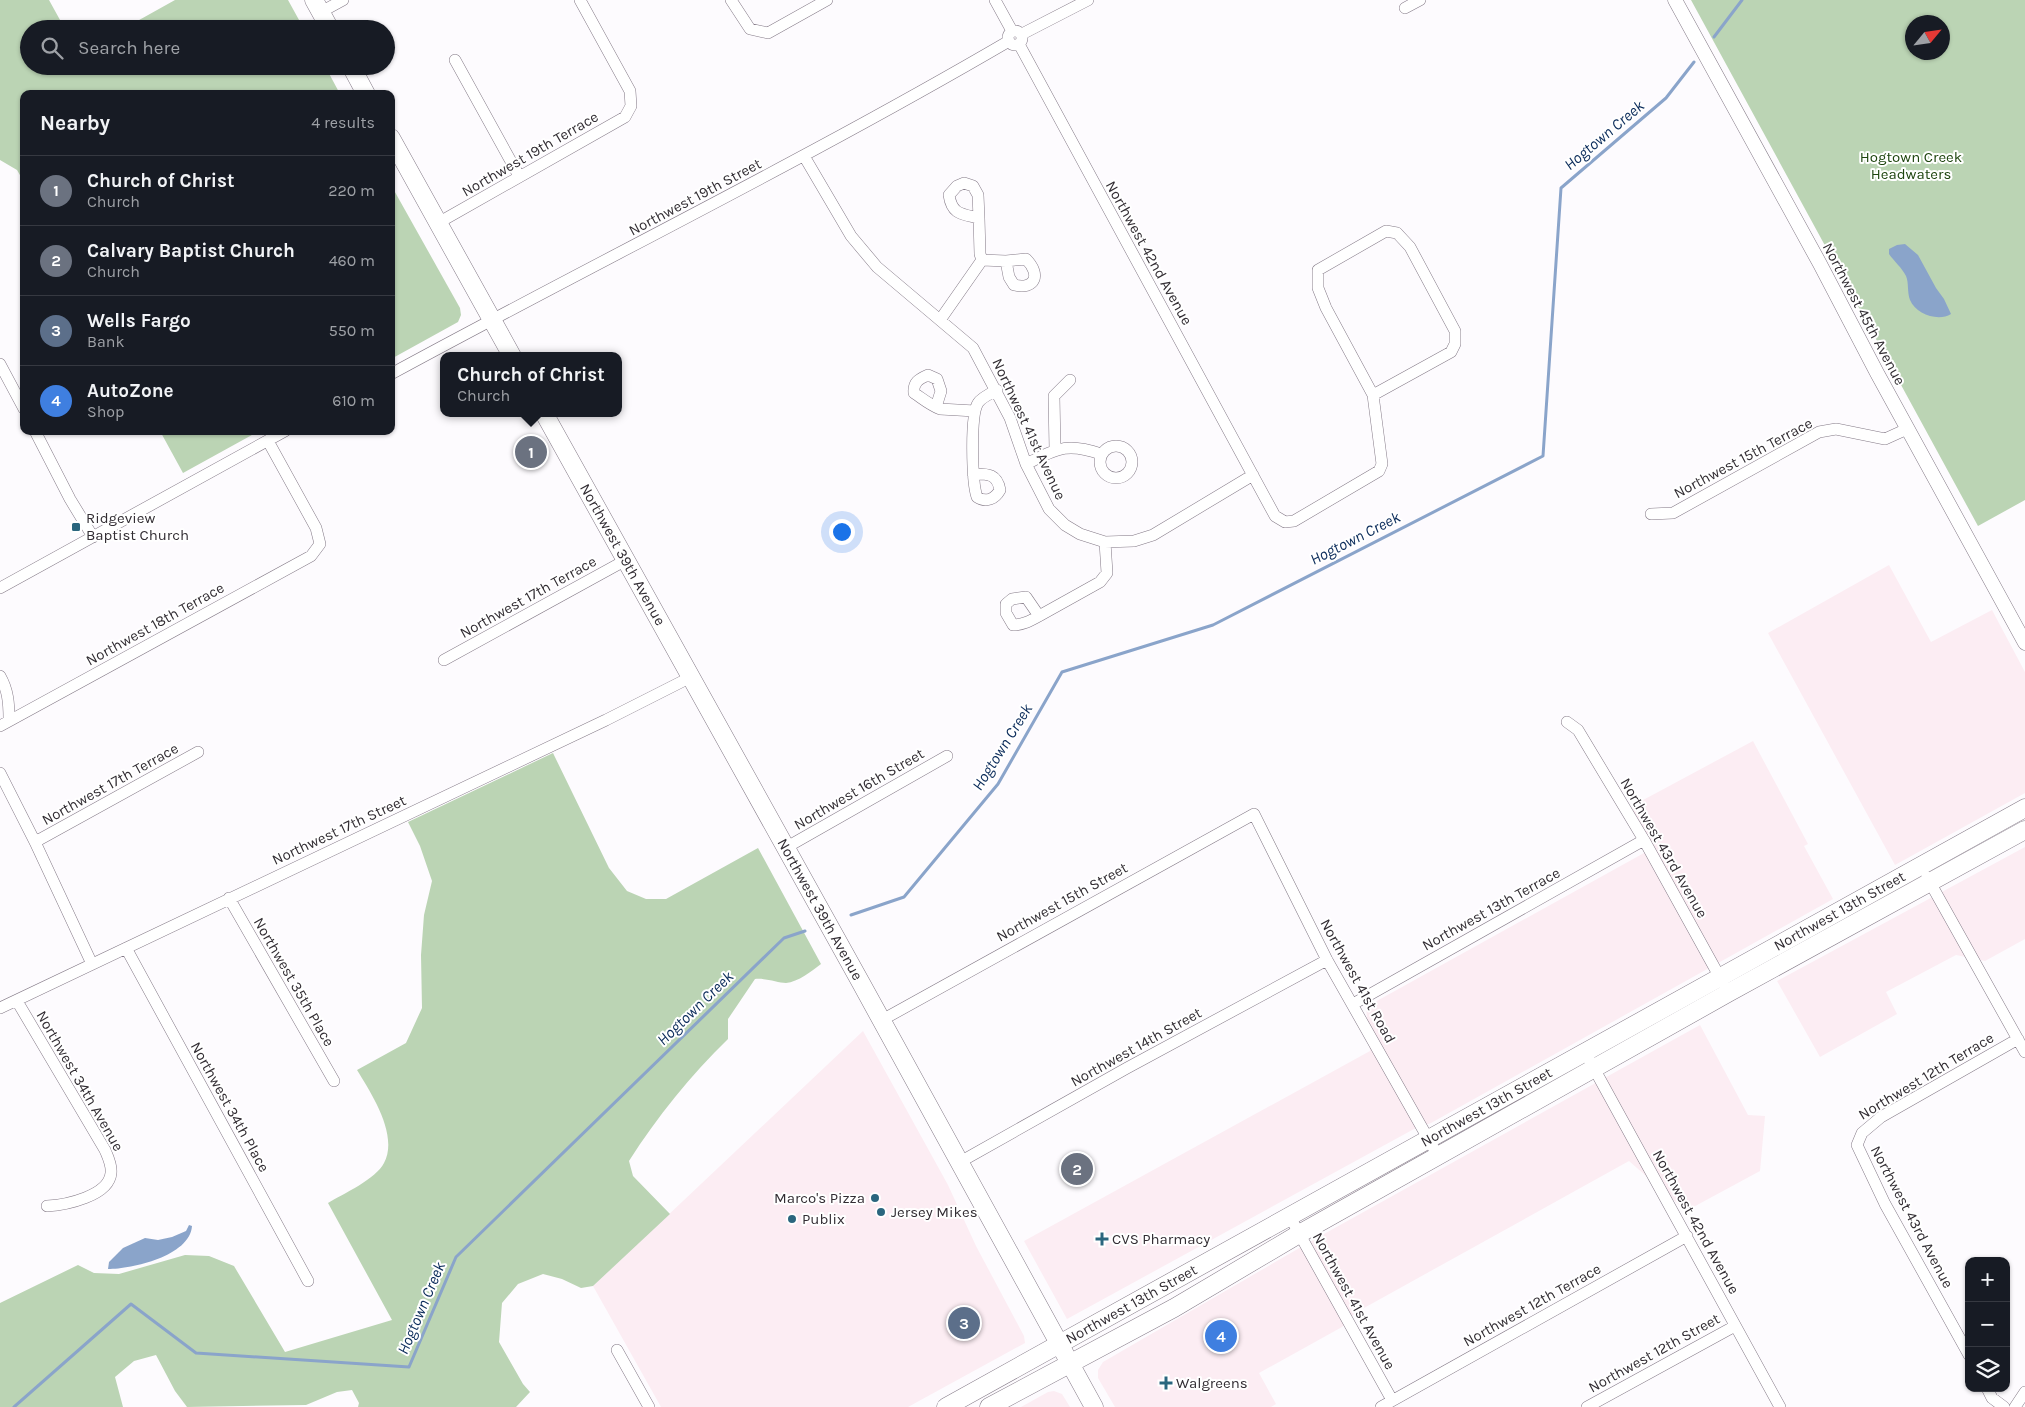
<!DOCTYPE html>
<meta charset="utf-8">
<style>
body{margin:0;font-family:Karla,sans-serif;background:#20242c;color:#f1f3f6}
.controls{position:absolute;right:15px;bottom:15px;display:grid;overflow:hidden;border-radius:10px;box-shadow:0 1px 4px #0004}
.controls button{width:45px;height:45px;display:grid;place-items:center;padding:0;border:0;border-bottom:1px solid #363941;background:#171b24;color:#f1f3f6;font:25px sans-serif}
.compass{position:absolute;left:1905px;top:15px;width:45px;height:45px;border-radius:50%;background:#171b24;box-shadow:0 1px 4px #0004;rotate:61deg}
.you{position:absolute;left:841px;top:531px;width:18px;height:18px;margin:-12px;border:4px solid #fff;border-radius:50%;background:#1a73e8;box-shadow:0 0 0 8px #1a73e833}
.badge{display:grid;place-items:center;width:32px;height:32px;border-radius:50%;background:#97b4c0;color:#fff;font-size:16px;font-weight:700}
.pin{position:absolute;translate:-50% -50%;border:2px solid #fff;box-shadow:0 1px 5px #0006}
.popup{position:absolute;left:440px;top:352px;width:182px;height:65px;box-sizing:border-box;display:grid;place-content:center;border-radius:10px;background:#171b24;filter:drop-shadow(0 1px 4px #0005);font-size:16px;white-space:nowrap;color:#9ea1a6}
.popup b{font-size:19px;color:#f1f3f6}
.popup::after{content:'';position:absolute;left:50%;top:100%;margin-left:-10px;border:10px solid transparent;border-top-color:#171b24}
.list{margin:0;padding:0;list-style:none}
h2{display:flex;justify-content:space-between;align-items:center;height:65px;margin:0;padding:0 20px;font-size:21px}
h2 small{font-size:16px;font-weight:400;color:#9ea1a6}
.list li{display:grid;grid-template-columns:32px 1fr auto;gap:15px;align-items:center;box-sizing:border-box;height:70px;padding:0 20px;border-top:1px solid #363941}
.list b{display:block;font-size:19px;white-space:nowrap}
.list p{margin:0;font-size:16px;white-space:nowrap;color:#9ea1a6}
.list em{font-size:16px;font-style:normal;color:#9ea1a6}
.icon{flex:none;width:28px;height:28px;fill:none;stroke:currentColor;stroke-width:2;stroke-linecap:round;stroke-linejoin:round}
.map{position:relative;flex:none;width:2025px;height:1407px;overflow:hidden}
.search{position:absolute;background:#171b24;box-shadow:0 1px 4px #0004;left:20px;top:20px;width:375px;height:55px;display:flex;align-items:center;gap:12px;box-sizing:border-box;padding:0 18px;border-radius:28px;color:#9ea1a6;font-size:19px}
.panel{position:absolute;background:#171b24;box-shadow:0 1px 4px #0004;left:20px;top:90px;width:375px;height:345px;border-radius:10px}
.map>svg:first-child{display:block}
.commercial{fill:#fcedf3}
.green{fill:#bbd4b4;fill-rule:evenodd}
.water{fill:#8aa4ca}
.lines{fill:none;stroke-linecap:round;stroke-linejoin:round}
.stream{stroke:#8aa4ca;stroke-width:3}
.minor-casing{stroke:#847a87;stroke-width:12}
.tertiary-casing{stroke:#847a87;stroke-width:15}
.primary-casing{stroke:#847a87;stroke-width:19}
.minor{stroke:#fff;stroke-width:11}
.tertiary{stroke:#fff;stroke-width:14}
.primary{stroke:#fff;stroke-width:18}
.poi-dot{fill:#2a667e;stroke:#fff;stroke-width:2}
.labels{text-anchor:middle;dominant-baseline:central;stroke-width:4;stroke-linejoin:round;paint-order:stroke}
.street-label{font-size:15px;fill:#322d33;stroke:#fff}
.park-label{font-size:15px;fill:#1d440e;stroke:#fff}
.poi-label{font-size:15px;fill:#322d33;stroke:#fff;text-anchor:start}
.water-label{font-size:16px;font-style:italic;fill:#092a59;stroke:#fff}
</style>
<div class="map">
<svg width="2025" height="1407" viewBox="0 0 2025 1407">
<rect width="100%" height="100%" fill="#fdfbfe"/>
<path class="commercial" d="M 1889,565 L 1931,642 L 1992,610 L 2025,672 L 2025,793 L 1895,865 L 1768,633 Z
M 1753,741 L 1808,844 L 1804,846 L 1833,899 L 1431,1123 L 1414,1129 L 1067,1319 L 1024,1241 L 1370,1051 L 1366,1007 L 1644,853 L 1632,806 Z
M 2025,847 L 2025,939 L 1985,961 L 1956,955 L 1886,992 L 1897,1014 L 1820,1057 L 1777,981 Z
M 1700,1025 L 1748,1115 L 1765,1116 L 1760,1171 L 1686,1211 L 1629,1161 L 1355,1313 L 1342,1327 L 1259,1373 L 1276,1404 L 1271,1407 L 1115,1407 L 1098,1378 L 1098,1370 L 1103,1362 L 1315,1239 Z
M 863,1031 L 948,1185 L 976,1246 L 1024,1336 L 1025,1343 L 908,1407 L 661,1407 L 593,1286 Z
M 1054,1391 L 1062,1394 L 1070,1407 L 1021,1407 L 1048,1392 Z"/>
<path class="green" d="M 0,0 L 49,0 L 65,29 L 29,29 L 29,66 L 325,66 L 340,94 L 24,94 L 24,182 L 17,170 L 0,160 Z
M 175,0 L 288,0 L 304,29 L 123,29 Z
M 1691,0 L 2025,0 L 2025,500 L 1978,526 ZM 1912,22 L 1942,22 L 1942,52 L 1912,52 Z
M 391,185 L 460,308 L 461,315 L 458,322 L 391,359 Z
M 160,431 L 259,431 L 183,473 Z
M 553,753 L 609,868 L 627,891 L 646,899 L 666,899 L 758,848 L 821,964 C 812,971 798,982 786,983 C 778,983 767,978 755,979 L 728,1019 L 728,1039 C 691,1075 657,1117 629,1161 L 633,1176 L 670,1214 L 593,1286 L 581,1288 L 562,1279 L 543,1274 L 518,1284 L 502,1303 L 499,1342 L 523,1384 L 530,1392 L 516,1407 L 358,1407 L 359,1403 L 352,1390 L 337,1392 L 306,1405 L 187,1407 L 175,1391 L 156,1355 L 134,1361 L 115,1377 L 123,1407 L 0,1407 L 0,1303 L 78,1265 L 94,1273 L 119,1274 L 185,1255 L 209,1256 L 234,1266 L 285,1352 L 392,1320 L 328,1203 C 343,1194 376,1179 384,1163 C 399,1135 371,1093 357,1070 L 406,1043 L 422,1008 L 421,955 L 424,915 L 432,881 L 420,846 L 408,822 Z"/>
<path class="water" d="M 1905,244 L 1918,255 L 1936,288 L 1944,299 L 1951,314 C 1938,322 1916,314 1910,300 C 1907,292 1909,283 1906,276 C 1902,268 1894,261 1889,254 L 1889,249 L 1897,245 Z
M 189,1225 L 192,1226 C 190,1256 132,1269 108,1269 L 109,1262 L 123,1248 L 145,1238 L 158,1240 L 172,1237 L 186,1231 Z"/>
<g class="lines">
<path class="stream" d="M 1714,37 L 1742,0
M 851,915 L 904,897 L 998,784 L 1062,672 L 1213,625 L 1543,456 L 1561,188 L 1666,98 L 1694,62
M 14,1407 L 131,1304 L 196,1353 L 409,1367 L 456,1257 L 784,938 L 805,931"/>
<defs>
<path id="minor" d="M 731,0 L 750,29 L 768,33 L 827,0
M 995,0 L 1012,31
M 1405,8 L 1420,0
M 321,12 L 343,0
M1008 38a7 7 0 1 1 14 0a7 7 0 1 1-14 0Z
M 1022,34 L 1088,0
M 1019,44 L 1275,516 L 1285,522 L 1294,521 L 1379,471 L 1382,464 L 1373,395 L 1326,308 L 1318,288 L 1318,270 L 1386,231 L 1397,233 L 1410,247 L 1455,331 L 1455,344 L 1451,352 L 1373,395
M 455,60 L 519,176
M 804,156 L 851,236 L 877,267 L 973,348 L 1010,418 L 1026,464 L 1049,509 L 1065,525 L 1080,534 L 1105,542 L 1134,541 L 1153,535 L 1253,475
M 979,218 L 978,195 L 973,186 L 964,183 L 957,186 L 949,195 C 952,215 962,214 979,218 L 980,254 L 982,260 L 1006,261 L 1009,277 L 1014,285 C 1036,290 1041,274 1026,259 L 1006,261
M 438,223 L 625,117 L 631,106 L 630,91 L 580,0
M 940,320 L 982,260
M 0,364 L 24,409
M 391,374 C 597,262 807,159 1009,41
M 936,407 L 941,391 L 937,379 L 928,375 C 919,379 913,382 914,393 C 923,399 930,405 940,409 L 975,411
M 35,431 L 70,499 L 93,537
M1100 462a16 16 0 1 1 32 0a16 16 0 1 1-32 0Z
M 1055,450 L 1054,396 L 1070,380
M 1026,464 C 1057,449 1066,442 1101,454
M 973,474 C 987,474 997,473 1000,490 C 995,499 986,503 977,497 C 972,483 970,415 978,403 C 981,398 991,393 997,390
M 1651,514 L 1673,513 L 1819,432 L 1836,429 L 1885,439 L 1907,429
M 0,588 L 285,431
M 1039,616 L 1026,597 L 1012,599 L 1006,604 L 1006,613 L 1013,625 C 1023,625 1030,621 1039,616 L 1100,582 L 1107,573 L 1105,542
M 444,660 L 626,560
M 0,676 C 8,690 9,703 9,719
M 1567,722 L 1578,730 L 1644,840 L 1723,983
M 0,726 L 311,556 L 320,544 L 316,528 L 268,441
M 0,773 L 35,842 L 92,964
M 35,842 L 198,752
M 787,847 L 947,756
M 1927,877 L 2025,1052
M 229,898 L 334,1081
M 126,948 L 308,1281
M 17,1001 L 105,1150 C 108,1157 112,1165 111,1173 C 109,1196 66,1205 47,1206
M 1353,1004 L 1644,840
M 0,1008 L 606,720 L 691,677
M 882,1020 L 1254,814 L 1327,960 L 1438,1156
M 1585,1052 L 1780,1407
M 960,1162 L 1127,1068 L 1327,960
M 1290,1217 L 1392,1400
M 617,1350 L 649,1407
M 1969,1355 L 1885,1204 L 1857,1145 L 1862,1133 L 1881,1117 L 2018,1039
M 1987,1388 L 1992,1398 L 2004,1407
M 1381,1407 L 1687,1236
M 1587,1407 L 1735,1326
M 2015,1407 L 2025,1392"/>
<path id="tertiary" d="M 1675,0 L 1820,264 L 1877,373 L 2025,643"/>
<g id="primary">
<path d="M 314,0 L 330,29"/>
<path d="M 351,66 L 366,94"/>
<path d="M 391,138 L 512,356"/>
<path id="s1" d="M 544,413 L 861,983 L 1094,1407"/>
<path id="s2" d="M 946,1407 L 2025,808"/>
<path d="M 989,1407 L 1174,1308 L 1299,1234 L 1728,993 L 2025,830"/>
</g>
</defs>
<use href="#minor" class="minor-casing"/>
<use href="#tertiary" class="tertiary-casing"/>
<use href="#primary" class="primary-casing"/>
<use href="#minor" class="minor"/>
<use href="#tertiary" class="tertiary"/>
<use href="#primary" class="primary"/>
</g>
<g class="poi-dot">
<rect x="71" y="522" width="10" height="10" rx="2.5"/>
<circle cx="875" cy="1198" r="5"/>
<circle cx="881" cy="1212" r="5"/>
<circle cx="792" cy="1219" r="5"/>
<path d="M1099.5 1231.5h5v5h5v5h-5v5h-5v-5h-5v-5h5z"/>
<path d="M1163.5 1375.5h5v5h5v5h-5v5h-5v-5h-5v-5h5z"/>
</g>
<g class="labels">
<g class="street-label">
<text transform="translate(530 154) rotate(-30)">Northwest 19th Terrace</text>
<text transform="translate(695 197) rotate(-28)">Northwest 19th Street</text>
<text transform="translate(1149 253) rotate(61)">Northwest 42nd Avenue</text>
<text transform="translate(1864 314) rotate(62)">Northwest 45th Avenue</text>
<text transform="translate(1029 429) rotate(65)">Northwest 41st Avenue</text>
<text transform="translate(1743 458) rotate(-28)">Northwest 15th Terrace</text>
<text stroke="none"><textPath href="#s1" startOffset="162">Northwest 39th Avenue</textPath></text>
<text transform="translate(528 597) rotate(-29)">Northwest 17th Terrace</text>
<text transform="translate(155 624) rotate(-29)">Northwest 18th Terrace</text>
<text transform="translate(110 784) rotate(-29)">Northwest 17th Terrace</text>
<text transform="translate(859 789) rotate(-30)">Northwest 16th Street</text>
<text transform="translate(339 830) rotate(-25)">Northwest 17th Street</text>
<text transform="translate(1664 848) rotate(60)">Northwest 43rd Avenue</text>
<text transform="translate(1062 902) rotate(-29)">Northwest 15th Street</text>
<text stroke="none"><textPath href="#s1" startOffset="568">Northwest 39th Avenue</textPath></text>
<text transform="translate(1491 909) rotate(-29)">Northwest 13th Terrace</text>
<text stroke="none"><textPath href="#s2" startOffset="1022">Northwest 13th Street</textPath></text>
<text transform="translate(1358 981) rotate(61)">Northwest 41st Road</text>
<text transform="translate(294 982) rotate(60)">Northwest 35th Place</text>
<text transform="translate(1136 1047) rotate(-29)">Northwest 14th Street</text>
<text transform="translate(1926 1076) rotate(-31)">Northwest 12th Terrace</text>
<text transform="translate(80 1081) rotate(60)">Northwest 34th Avenue</text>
<text transform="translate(230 1107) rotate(61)">Northwest 34th Place</text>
<text stroke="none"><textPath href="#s2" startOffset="618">Northwest 13th Street</textPath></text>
<text transform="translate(1912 1217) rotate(62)">Northwest 43rd Avenue</text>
<text transform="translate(1696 1222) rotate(61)">Northwest 42nd Avenue</text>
<text transform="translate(1354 1301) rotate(61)">Northwest 41st Avenue</text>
<text stroke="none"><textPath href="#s2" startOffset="212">Northwest 13th Street</textPath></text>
<text transform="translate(1532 1305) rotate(-29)">Northwest 12th Terrace</text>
<text transform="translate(1654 1353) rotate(-29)">Northwest 12th Street</text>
</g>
<g class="park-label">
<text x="1911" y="157">Hogtown Creek<tspan x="1911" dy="17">Headwaters</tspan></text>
</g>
<g class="poi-label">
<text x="86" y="518">Ridgeview<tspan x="86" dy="17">Baptist Church</tspan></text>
<text x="865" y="1198" text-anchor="end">Marco's Pizza</text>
<text x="891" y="1212">Jersey Mikes</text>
<text x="802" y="1219">Publix</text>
<text x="1112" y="1239">CVS Pharmacy</text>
<text x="1176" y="1383">Walgreens</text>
</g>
<g class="water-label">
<text transform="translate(1604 135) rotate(-40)">Hogtown Creek</text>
<text transform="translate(1355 538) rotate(-27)">Hogtown Creek</text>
<text transform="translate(1002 747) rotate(-58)">Hogtown Creek</text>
<text transform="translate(695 1008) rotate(-44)">Hogtown Creek</text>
<text transform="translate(421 1308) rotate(-67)">Hogtown Creek</text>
</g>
</g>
</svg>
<div class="controls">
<button>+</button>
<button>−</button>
<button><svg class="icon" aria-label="layers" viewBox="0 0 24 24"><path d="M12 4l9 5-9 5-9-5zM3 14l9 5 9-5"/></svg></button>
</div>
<svg class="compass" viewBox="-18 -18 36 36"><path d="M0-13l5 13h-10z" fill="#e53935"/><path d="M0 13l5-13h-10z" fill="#9ea1a6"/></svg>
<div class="you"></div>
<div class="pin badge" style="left:531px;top:452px;background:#6b7280">1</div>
<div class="popup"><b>Church of Christ</b>Church</div>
<div class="pin badge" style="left:1077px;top:1169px;background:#6b7280">2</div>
<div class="pin badge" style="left:964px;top:1323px;background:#5c6f8a">3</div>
<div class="pin badge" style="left:1221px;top:1336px;background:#3f7fe0">4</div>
<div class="search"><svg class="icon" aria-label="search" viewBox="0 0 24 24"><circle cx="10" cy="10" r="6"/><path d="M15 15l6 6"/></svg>Search here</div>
<section class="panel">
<h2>Nearby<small>4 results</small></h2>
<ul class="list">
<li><span class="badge" style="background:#6b7280">1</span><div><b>Church of Christ</b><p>Church</p></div><em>220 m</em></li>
<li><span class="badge" style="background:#6b7280">2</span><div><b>Calvary Baptist Church</b><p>Church</p></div><em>460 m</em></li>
<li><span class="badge" style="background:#5c6f8a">3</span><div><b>Wells Fargo</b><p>Bank</p></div><em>550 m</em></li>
<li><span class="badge" style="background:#3f7fe0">4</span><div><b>AutoZone</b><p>Shop</p></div><em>610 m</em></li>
</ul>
</section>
</div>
